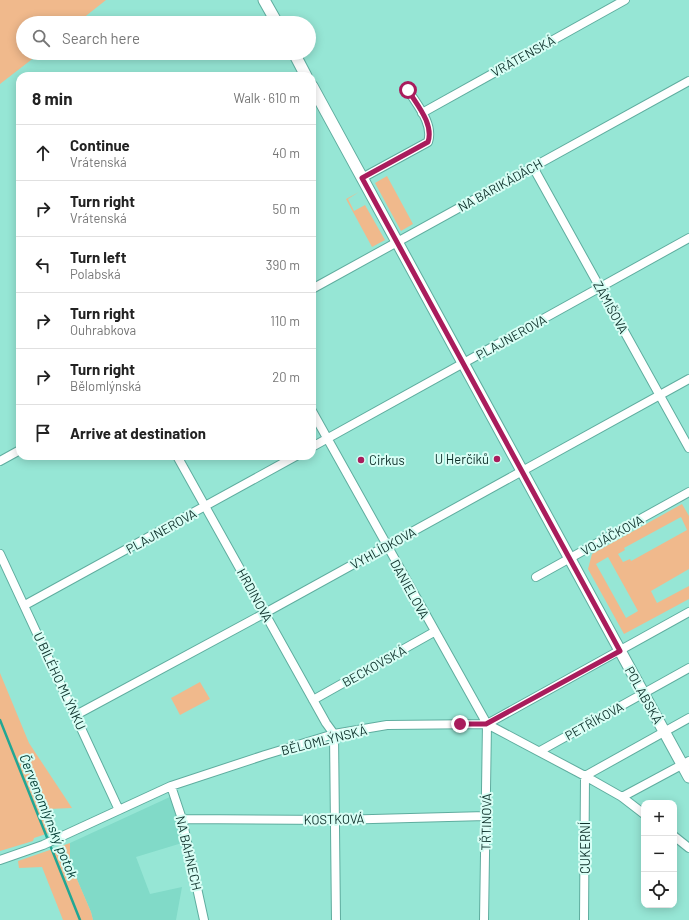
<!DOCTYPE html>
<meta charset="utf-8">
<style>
body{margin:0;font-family:Barlow,sans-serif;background:#f2f2f2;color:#222}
.controls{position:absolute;right:12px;bottom:12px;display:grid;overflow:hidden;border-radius:8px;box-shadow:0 2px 10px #0003}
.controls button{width:36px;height:36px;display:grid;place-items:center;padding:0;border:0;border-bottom:1px solid #e0e0e0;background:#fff;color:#222;font:20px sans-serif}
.stop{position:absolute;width:12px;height:12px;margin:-9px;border:3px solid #a91c5c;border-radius:50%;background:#fff}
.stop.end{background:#a91c5c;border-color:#fff;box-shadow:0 1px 4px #0008}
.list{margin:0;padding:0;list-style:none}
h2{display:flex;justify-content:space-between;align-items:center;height:52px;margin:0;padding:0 16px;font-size:17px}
h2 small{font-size:13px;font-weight:400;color:#767676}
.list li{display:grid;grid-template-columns:26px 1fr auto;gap:12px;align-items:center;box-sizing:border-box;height:56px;padding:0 16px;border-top:1px solid #e0e0e0}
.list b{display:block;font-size:15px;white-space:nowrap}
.list p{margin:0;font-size:13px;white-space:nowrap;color:#767676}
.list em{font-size:13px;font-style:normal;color:#767676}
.icon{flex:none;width:22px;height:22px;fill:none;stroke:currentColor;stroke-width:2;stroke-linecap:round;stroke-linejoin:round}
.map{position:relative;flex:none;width:689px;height:920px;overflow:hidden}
.search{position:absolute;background:#fff;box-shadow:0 2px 10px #0003;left:16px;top:16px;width:300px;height:44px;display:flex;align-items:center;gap:10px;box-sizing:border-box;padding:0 14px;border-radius:22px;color:#767676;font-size:15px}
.panel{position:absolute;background:#fff;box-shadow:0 2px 10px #0003;left:16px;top:72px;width:300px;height:388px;border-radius:12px}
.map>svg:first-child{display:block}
.built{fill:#81dac8}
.green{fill:#f0b98c;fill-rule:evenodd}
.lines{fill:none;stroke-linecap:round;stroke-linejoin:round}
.stream{stroke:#21a794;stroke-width:2.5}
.minor-casing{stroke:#5fad9f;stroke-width:10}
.tertiary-casing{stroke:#5fad9f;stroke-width:13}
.minor{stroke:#fff;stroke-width:8}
.tertiary{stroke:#fff;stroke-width:11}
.route{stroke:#a91c5c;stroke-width:5}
.poi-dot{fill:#a91c5c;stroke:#d8fef5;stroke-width:1.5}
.labels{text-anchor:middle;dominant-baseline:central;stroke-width:4;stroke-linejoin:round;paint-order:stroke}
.street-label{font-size:13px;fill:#0e302a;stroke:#d8fef5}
.poi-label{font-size:13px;fill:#0e302a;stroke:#d8fef5;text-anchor:end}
.water-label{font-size:14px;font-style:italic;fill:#074037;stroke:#d8fef5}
</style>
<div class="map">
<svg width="689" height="920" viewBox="0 0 689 920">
<rect width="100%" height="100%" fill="#96e6d5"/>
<path class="built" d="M 172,796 L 178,818 L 182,843 L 136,857 L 150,894 L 182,887 L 176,920 L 93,920 L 91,912 L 70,863 L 70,843 Z"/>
<path class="green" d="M 0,0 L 106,0 L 77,23 L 23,23 L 23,53 L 40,53 L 0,84 Z
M 387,176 L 413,224 L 401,231 L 375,183 Z
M 359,192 L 348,199 L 354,211 L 365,205 L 385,240 L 372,247 L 346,199 Z
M 682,504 L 689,516 L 689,569 L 651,591 L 657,603 L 689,586 L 689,599 L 624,634 L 588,569 L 592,554 ZM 681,517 L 687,530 L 633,560 L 631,561 L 630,559 L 623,562 L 618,554 L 625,550 L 624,548 ZM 608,557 L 638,611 L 626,618 L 596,564 Z
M 0,673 L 29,743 L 72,808 L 49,809 L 52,832 L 34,838 L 33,841 L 0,851 Z
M 200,682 L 210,699 L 180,715 L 171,698 Z
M 70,843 L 70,863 L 91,912 L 93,920 L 63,920 L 42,867 L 19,868 L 18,861 Z"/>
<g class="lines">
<path class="stream" d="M 0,720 L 80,920"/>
<defs>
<path id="minor" d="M 422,113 L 625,0
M 533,167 L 689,448
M 362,178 L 428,142 C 434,124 417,105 408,90
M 312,289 L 689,81
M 312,411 L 487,724
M 312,447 L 689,238
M 177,456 L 326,723 L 334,734 L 336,920
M 0,461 L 20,450
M 0,554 L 119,810
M 536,577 L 689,492
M 25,605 L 296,456
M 313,700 L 434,632
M 76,715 L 265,613 L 689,379
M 487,724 L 689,612
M 540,751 L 689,668
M 585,776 L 689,718
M 171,786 L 182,819 L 204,920
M 622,797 L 689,761
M 182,819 L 335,820 L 486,816
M 674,836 L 689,848
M 0,860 L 43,845 L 171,786 L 265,755 L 334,734 L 387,725 L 487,724 L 585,776 L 622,797 L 644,814
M 484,920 L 487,724
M 584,920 L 585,776"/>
<path id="tertiary" d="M 264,0 L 277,23
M 294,53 L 306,76
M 312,86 L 689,777"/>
</defs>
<use href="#minor" class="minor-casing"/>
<use href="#tertiary" class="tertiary-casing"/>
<use href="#minor" class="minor"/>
<use href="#tertiary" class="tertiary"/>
</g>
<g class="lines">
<path class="route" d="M 408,90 C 417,105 434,124 428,142 L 362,178 L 620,651 L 486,724 L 460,724"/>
</g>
<g class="poi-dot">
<circle cx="497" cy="459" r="4"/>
<circle cx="361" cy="460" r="4"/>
</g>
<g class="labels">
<g class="street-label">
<text transform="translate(523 56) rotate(-29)">VRÁTENSKÁ</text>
<text transform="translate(500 185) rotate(-29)">NA BARIKÁDÁCH</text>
<text transform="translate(611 307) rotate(61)">ZÁMIŠOVA</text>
<text transform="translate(511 337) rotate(-29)">PLAJNEROVA</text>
<text transform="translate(161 531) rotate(-29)">PLAJNEROVA</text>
<text transform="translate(612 535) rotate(-29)">VOJÁČKOVA</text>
<text transform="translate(383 548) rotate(-29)">VYHLÍDKOVA</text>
<text transform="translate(410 589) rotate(61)">DANIELOVA</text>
<text transform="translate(255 595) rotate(61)">HRDINOVA</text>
<text transform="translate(374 666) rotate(-29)">BECKOVSKÁ</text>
<text transform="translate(60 681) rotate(65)">U BÍLÉHO MLÝNKU</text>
<text transform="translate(644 695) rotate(61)">POLABSKÁ</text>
<text transform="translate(594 721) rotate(-29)">PETŘÍKOVA</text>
<text transform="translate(324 740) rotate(-14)">BĚLOMLÝNSKÁ</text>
<text transform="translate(334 819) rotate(-1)">KOSTKOVÁ</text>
<text transform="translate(486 822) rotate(-89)">TŘTINOVÁ</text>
<text transform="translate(585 848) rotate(-90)">CUKERNÍ</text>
<text transform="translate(189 853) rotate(77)">NA BAHNECH</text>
</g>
<g class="poi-label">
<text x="489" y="459">U Herčíků</text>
<text x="369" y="460" text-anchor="start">Cirkus</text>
</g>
<g class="water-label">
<text transform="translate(49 816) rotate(68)">Červenomlýnský potok</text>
</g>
</g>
</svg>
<div class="controls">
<button>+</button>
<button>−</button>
<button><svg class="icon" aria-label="locate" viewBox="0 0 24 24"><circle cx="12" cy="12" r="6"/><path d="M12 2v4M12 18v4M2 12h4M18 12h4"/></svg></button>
</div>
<div class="stop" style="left:408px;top:90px"></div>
<div class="stop end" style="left:460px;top:724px"></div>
<div class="search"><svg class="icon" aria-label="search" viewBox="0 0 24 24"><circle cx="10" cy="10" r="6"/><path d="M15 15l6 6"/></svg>Search here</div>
<section class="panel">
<h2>8 min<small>Walk · 610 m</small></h2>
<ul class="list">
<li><svg class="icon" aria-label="ahead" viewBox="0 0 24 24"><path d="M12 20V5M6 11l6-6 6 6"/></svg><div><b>Continue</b><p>Vrátenská</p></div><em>40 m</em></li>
<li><svg class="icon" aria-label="right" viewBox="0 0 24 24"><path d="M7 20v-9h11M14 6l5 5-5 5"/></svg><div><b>Turn right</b><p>Vrátenská</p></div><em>50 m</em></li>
<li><svg class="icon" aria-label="left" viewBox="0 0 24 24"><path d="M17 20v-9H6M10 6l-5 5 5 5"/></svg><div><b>Turn left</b><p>Polabská</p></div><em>390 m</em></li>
<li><svg class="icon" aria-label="right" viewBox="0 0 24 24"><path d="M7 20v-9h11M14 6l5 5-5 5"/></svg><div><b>Turn right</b><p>Ouhrabkova</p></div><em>110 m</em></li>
<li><svg class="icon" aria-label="right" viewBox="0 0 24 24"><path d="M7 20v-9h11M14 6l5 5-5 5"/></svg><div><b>Turn right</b><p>Bělomlýnská</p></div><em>20 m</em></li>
<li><svg class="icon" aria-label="arrive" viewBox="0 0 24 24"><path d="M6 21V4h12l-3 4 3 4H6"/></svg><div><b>Arrive at destination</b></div></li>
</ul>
</section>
</div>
